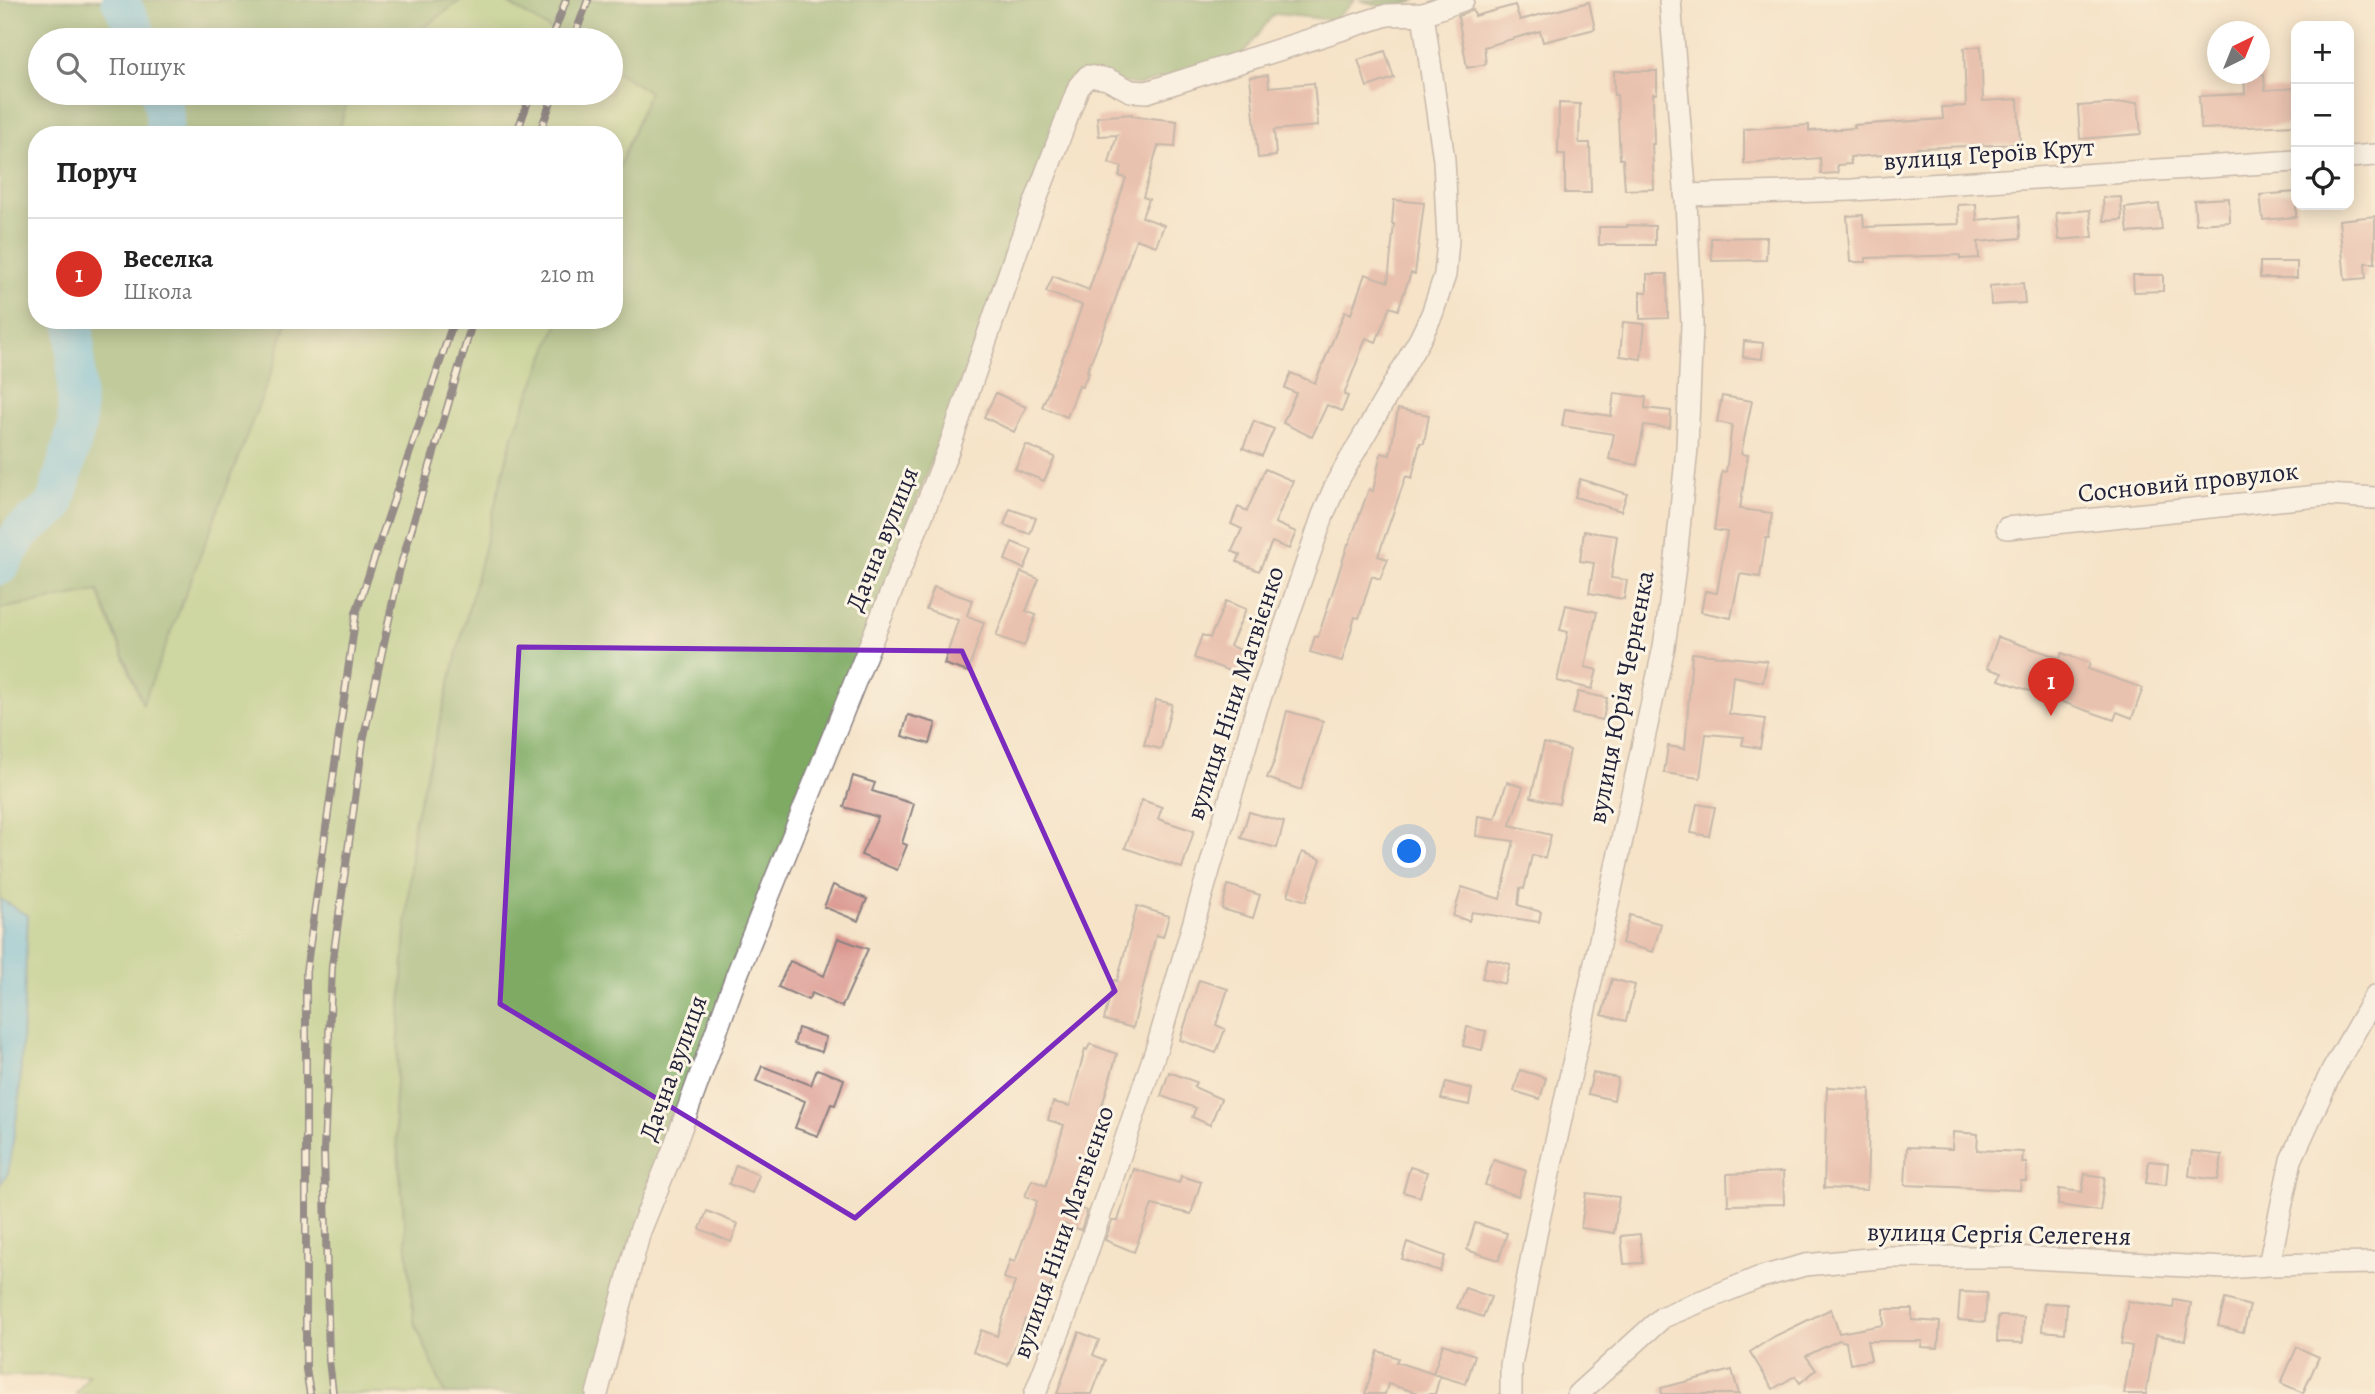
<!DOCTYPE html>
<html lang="uk">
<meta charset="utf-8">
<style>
body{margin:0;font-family:Alegreya,serif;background:#f2f2f2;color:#222}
.controls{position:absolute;right:21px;top:21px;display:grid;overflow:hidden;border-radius:14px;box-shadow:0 4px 18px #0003}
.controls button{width:63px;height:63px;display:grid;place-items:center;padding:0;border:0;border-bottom:2px solid #e0e0e0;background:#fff;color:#222;font:35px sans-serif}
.compass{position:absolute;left:2207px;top:21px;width:63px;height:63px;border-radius:50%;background:#fff;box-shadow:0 4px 18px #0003;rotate:43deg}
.you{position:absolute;left:1410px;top:852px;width:24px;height:24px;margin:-18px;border:5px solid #fff;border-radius:50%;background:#1a73e8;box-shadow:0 0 0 10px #1a73e833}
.badge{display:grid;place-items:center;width:46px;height:46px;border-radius:50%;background:#d93025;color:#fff;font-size:23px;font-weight:700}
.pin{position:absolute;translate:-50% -58px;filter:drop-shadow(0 2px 4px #0008)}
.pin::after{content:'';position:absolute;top:37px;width:24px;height:21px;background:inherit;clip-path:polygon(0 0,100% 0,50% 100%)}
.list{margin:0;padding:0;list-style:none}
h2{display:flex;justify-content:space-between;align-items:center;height:91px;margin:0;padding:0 28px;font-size:30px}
h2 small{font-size:23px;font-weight:400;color:#767676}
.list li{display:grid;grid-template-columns:46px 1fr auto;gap:21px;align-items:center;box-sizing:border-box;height:112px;padding:0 28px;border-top:2px solid #e0e0e0}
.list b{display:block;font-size:26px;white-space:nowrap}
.list p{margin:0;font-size:23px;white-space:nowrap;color:#767676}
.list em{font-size:23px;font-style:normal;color:#767676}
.icon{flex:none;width:38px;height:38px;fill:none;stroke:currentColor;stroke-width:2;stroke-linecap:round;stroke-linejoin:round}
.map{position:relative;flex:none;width:2375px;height:1394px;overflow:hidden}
.search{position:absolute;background:#fff;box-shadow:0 4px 18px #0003;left:28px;top:28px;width:595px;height:77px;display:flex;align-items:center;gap:18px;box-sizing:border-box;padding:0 24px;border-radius:38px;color:#767676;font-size:26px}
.panel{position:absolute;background:#fff;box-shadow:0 4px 18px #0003;left:28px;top:126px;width:595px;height:203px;border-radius:28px}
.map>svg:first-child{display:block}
.green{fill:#9dc571;stroke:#607456;stroke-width:2}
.forest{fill:#7eaa63;stroke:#50664f;stroke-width:2}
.water{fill:#64bfe2;stroke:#43708e;stroke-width:2}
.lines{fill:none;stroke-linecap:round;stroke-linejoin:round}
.river{stroke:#64bfe2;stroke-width:38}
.building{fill:#da9790}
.minor-casing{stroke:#8c8282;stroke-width:24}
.minor{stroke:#fff;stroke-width:21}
.rail-casing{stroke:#22223b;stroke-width:8}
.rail{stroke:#fcf5e5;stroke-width:5;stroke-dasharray:16;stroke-linecap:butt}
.marked{fill:none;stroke:#7b2cbf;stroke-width:5;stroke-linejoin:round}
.labels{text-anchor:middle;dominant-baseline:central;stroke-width:6;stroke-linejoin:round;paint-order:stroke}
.street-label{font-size:26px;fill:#22223b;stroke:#fcf5e5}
</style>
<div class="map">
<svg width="2375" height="1394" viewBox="0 0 2375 1394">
<rect width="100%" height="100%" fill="#fcf5e5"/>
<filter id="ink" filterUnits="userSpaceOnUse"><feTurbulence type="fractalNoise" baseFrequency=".0143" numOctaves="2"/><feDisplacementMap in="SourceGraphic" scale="14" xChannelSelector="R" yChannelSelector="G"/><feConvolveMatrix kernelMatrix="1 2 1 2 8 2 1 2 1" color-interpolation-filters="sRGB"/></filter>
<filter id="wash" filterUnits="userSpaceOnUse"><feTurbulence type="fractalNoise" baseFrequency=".00686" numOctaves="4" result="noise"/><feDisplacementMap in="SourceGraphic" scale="28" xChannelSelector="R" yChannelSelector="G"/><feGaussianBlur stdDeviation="1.57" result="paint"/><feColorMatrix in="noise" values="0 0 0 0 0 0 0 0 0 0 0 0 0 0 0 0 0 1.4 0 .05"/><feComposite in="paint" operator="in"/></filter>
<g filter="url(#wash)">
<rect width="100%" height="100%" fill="#f5e3c8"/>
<path class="green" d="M 461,0 L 503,0 L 567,40 L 407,40 Z
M 611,68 L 649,92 L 614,180 L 614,135 L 338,135 L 349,93 L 611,93 Z
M 287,320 L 559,320 L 512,438 L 413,827 L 394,1111 L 414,1321 L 445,1394 L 76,1394 L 89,1375 L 0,1376 L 0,1184 L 8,1172 L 28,916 L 0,899 L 0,609 L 98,591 L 142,703 L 276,360 Z"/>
<path class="forest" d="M 0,0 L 461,0 L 407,40 L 40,40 L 40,93 L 349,93 L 338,135 L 37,135 L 37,320 L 287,320 L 276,360 L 143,704 L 98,591 L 0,609 Z
M 503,0 L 1355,0 L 1334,20 L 1274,14 L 1242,55 L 1138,85 L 1075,75 L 867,634 L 590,1394 L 445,1394 L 414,1321 L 394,1111 L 413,827 L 512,438 L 559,320 L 614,320 L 614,180 L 649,92 L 611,68 L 611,40 L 567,40 Z
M 1359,0 L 1417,0 L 1391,9 Z"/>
<path class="water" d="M 0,899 L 28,916 L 19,1103 L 8,1173 L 0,1184 Z"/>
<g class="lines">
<path class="river" d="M 120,0 L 140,40
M 160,93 L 165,117 L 163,135
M 0,566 L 21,532 L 54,507 L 77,426 L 75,320"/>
</g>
<g id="blocks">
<path class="building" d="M 1589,2 L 1595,29 L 1543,42 L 1540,31 L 1484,47 L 1486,64 L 1467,68 L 1458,16 L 1473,10 L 1475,16 L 1515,5 L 1520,20 Z
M 1981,46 L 1983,101 L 2018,99 L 2020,144 L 1917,148 L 1918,153 L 1850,157 L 1851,164 L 1837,165 L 1838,173 L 1821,174 L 1820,158 L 1744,164 L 1744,129 L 1809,125 L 1809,131 L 1855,128 L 1854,125 L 1943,119 L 1942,107 L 1966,106 L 1964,48 Z
M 1385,51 L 1394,78 L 1367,87 L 1358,60 Z
M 1614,71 L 1657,71 L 1657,94 L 1653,94 L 1654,144 L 1652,144 L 1654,189 L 1625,190 L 1623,159 L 1620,159 L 1617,95 L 1614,95 Z
M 2244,74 L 2264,74 L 2265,90 L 2296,88 L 2296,125 L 2201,129 L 2199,96 L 2245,94 Z
M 1268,75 L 1269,87 L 1314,83 L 1318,126 L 1274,130 L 1276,156 L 1258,158 L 1250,77 Z
M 2138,102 L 2141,134 L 2080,139 L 2078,106 Z
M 1559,103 L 1580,104 L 1579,143 L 1590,143 L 1591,193 L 1565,193 L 1565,154 L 1558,154 Z
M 1132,114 L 1132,116 L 1177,121 L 1175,147 L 1158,146 L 1143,197 L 1149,199 L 1142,217 L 1164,225 L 1156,246 L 1136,239 L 1109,318 L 1087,371 L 1089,372 L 1082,387 L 1079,386 L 1067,417 L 1042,407 L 1070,340 L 1082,305 L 1046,292 L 1053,276 L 1089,290 L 1126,178 L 1119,176 L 1122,167 L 1109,163 L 1117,135 L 1099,136 L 1097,117 Z
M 2296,192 L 2296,217 L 2263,220 L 2260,195 Z
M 2121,197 L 2122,220 L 2104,221 L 2103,198 Z
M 2229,198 L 2230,222 L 2196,224 L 2194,200 Z
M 1394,200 L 1424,203 L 1415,274 L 1411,273 L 1398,310 L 1390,307 L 1376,342 L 1366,338 L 1344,395 L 1348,396 L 1342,411 L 1327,405 L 1312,437 L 1283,423 L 1296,393 L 1285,388 L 1291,373 L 1315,383 L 1345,311 L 1351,314 L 1365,274 L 1388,282 L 1394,224 L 1392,224 Z
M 1976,204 L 1977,220 L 2019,216 L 2021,238 L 1978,242 L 1979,258 L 1960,259 L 1960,255 L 1866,258 L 1866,262 L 1850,262 L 1847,216 L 1863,215 L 1864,227 L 1959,224 L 1958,205 Z
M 2159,204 L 2162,230 L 2128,233 L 2125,208 Z
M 2090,210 L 2093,237 L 2059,240 L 2056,213 Z
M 2375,216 L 2375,263 L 2365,263 L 2366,278 L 2345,280 L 2339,220 Z
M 1627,225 L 1655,226 L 1655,245 L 1599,245 L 1599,227 L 1627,227 Z
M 1767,237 L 1766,260 L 1712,261 L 1711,238 Z
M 2260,262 L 2297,262 L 2297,278 L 2260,278 Z
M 1647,274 L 1667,274 L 1668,318 L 1640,319 L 1640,292 L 1647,292 Z
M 2133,275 L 2163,275 L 2163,291 L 2134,292 Z
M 2023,283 L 2025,303 L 1991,305 L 1990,286 Z
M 1623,322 L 1645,324 L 1641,359 L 1620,356 Z
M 1744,341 L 1763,343 L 1762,359 L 1743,357 Z
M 996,393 L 1026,407 L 1014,432 L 984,417 Z
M 1614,393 L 1646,397 L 1645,408 L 1671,411 L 1670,428 L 1644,425 L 1637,465 L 1609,459 L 1614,434 L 1562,426 L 1565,409 L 1611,416 Z
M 1722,396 L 1752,401 L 1741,454 L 1748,455 L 1740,509 L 1772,513 L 1769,538 L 1766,538 L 1760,577 L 1740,574 L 1731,618 L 1701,612 L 1705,591 L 1717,593 L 1727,532 L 1714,530 L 1722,472 L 1726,472 L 1732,425 L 1717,422 Z
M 1398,409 L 1429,415 L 1424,443 L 1420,443 L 1412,478 L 1406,476 L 1378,556 L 1388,559 L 1380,579 L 1372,576 L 1359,618 L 1355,617 L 1342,661 L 1310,652 L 1315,636 L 1318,637 L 1348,544 L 1349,544 L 1369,489 L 1373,491 L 1381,453 L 1390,455 Z
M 1254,421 L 1274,429 L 1262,456 L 1243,448 Z
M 1026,445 L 1055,457 L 1044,481 L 1015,469 Z
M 1265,469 L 1293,481 L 1275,523 L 1296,532 L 1289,549 L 1272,542 L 1259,571 L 1237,562 L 1240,555 L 1232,551 L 1242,529 L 1231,524 L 1238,507 L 1247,511 Z
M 1580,479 L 1627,494 L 1621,511 L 1575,497 Z
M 1010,509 L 1036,518 L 1030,534 L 1004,525 Z
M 1584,531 L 1617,536 L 1611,578 L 1627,580 L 1624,599 L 1589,593 L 1594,563 L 1580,561 Z
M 1012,542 L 1032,550 L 1024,569 L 1005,560 Z
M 1021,572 L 1039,579 L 1026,611 L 1036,615 L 1024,646 L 996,636 Z
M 934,587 L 972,600 L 967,616 L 984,622 L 968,672 L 944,664 L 958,620 L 926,609 Z
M 1226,601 L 1246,609 L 1230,646 L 1249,653 L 1241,675 L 1194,658 L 1202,635 L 1210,638 Z
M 1566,605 L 1597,612 L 1585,667 L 1597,670 L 1592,689 L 1557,681 L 1568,632 L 1560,630 Z
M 1998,637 L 2060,658 L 2062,653 L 2090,663 L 2088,669 L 2143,688 L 2132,718 L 2117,712 L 2114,720 L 1999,680 L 2002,673 L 1987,668 Z
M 1692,653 L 1767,661 L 1763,682 L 1733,676 L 1729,714 L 1765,719 L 1760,748 L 1742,745 L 1744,737 L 1706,734 L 1700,778 L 1664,773 L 1668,746 L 1685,749 Z
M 1578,692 L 1607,698 L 1603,720 L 1573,714 Z
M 1156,700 L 1172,704 L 1161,749 L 1144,745 Z
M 1287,711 L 1323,721 L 1301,790 L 1267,778 L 1274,762 Z
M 908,715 L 936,723 L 930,744 L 902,736 Z
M 1544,743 L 1570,750 L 1559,804 L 1531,797 Z
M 853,776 L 875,783 L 872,791 L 914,804 L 902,843 L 907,845 L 897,870 L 861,855 L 878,817 L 844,807 Z
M 1507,782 L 1523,787 L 1510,825 L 1551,835 L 1545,858 L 1532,855 L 1524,889 L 1520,888 L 1518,905 L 1541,912 L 1539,922 L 1472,912 L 1469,921 L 1453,916 L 1462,887 L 1500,899 L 1514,841 L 1476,836 L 1478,816 L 1495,819 Z
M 1142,800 L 1162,807 L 1158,819 L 1194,831 L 1182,868 L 1125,848 Z
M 1697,804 L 1715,807 L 1709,836 L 1691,833 Z
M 1249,812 L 1284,822 L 1277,848 L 1241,838 Z
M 1302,852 L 1321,859 L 1306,901 L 1288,895 Z
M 833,885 L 867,899 L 858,921 L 824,907 Z
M 1228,885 L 1260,895 L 1253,918 L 1222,909 Z
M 1137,906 L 1169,916 L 1163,937 L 1156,935 L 1133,1028 L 1104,1020 L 1114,980 L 1117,981 Z
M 1630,915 L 1661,924 L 1653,952 L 1622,943 Z
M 838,938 L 868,949 L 842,1007 L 812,993 L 808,1000 L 778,987 L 790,961 L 824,976 Z
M 1487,958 L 1510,964 L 1505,984 L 1482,978 Z
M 1612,979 L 1635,985 L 1626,1021 L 1602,1015 Z
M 1199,980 L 1228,989 L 1216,1025 L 1225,1029 L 1216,1053 L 1180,1040 Z
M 1467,1027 L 1486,1031 L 1482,1050 L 1463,1046 Z
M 798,1028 L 826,1037 L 822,1052 L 794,1044 Z
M 1090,1044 L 1117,1054 L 1091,1144 L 1094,1145 L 1074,1206 L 1087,1211 L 1081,1230 L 1065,1224 L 1048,1273 L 1054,1275 L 1048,1293 L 1046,1292 L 1036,1322 L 1025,1319 L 1008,1365 L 973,1352 L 981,1330 L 997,1336 L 1015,1282 L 1004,1278 L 1010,1260 L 1015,1262 L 1037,1201 L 1025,1196 L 1032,1180 L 1046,1186 L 1064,1125 L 1048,1120 L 1053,1102 L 1070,1106 L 1085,1049 L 1087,1050 Z
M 762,1066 L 811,1085 L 817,1069 L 844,1079 L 835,1105 L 831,1104 L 818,1136 L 795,1128 L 805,1101 L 756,1081 Z
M 1520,1070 L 1546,1078 L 1540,1099 L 1514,1091 Z
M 1169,1072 L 1196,1082 L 1194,1087 L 1221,1099 L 1210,1125 L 1192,1117 L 1196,1108 L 1161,1096 Z
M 1593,1073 L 1618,1078 L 1614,1100 L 1588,1094 Z
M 1446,1082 L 1472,1089 L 1469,1105 L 1441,1099 Z
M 1827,1087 L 1870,1089 L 1867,1190 L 1824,1188 Z
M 1953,1132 L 1978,1134 L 1977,1150 L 2023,1152 L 2022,1163 L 2027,1163 L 2026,1181 L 2021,1181 L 2020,1190 L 1905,1185 L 1907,1147 L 1952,1149 Z
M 2192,1151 L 2222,1155 L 2218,1180 L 2189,1176 Z
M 1494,1160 L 1526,1171 L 1518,1196 L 1485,1185 Z
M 2149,1161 L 2168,1163 L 2166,1185 L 2146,1183 Z
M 736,1165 L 759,1175 L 752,1193 L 729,1184 Z
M 1410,1167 L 1427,1172 L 1420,1197 L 1403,1192 Z
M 1134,1169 L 1179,1183 L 1181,1176 L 1201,1182 L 1191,1214 L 1152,1205 L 1134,1252 L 1105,1240 L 1112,1221 L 1118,1221 Z
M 1783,1172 L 1784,1204 L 1728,1205 L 1727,1174 Z
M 2085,1174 L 2105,1177 L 2100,1211 L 2058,1205 L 2059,1189 L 2082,1192 Z
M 1586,1193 L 1619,1197 L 1614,1233 L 1581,1228 Z
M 707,1211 L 738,1224 L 731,1242 L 700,1229 Z
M 1475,1223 L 1507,1233 L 1499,1260 L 1467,1250 Z
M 1640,1234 L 1643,1263 L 1624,1264 L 1621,1236 Z
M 1407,1242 L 1445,1256 L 1440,1271 L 1402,1259 Z
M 1465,1288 L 1491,1297 L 1483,1317 L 1457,1308 Z
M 1960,1292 L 1987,1293 L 1985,1322 L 1958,1320 Z
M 2225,1299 L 2250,1306 L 2243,1332 L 2218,1326 Z
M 2174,1300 L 2191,1303 L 2185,1340 L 2156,1335 L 2146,1394 L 2124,1394 L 2132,1346 L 2121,1344 L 2128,1301 L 2173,1308 Z
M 2044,1303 L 2067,1304 L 2065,1333 L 2042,1331 Z
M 1831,1309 L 1839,1333 L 1883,1325 L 1883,1309 L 1912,1309 L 1912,1320 L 1940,1322 L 1938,1348 L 1921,1347 L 1922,1341 L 1867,1341 L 1871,1360 L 1850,1364 L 1846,1342 L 1839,1340 L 1806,1356 L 1816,1370 L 1800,1383 L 1795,1376 L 1773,1389 L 1750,1352 L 1775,1336 Z
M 1998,1316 L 2024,1317 L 2023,1343 L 1997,1342 Z
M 1079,1332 L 1099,1340 L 1093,1355 L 1105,1360 L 1092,1394 L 1057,1394 Z
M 1443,1344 L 1475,1355 L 1466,1384 L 1433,1374 Z
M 2297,1347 L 2319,1357 L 2303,1393 L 2281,1383 Z
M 1378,1351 L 1398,1358 L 1396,1362 L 1440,1376 L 1435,1394 L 1421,1394 L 1388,1384 L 1385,1394 L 1365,1394 Z
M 1732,1370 L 1739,1394 L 1662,1394 L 1661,1388 Z"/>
</g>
</g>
<g filter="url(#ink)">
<use href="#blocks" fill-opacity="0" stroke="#8c8282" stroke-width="2"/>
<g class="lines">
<defs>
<path id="minor" d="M 2349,157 L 2375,155
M 1685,195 L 1852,190 L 2296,161
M 2007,528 L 2328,495 L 2375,498
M 2269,1265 L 2291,1160 L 2330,1075 L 2375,996
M 597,1394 L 640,1231 L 672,1153 L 736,977 L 948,451 L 1017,250 L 1079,86 L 1088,76 L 1107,79 L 1131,91 L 1147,92 L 1387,15 L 1423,14 L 1463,0
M 1035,1394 L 1067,1311 L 1158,1044 L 1257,707 L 1323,515 L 1337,482 L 1420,339 L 1432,314 L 1445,275 L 1448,240 L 1444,160 L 1423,14
M 1511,1394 L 1511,1365 L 1538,1224 L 1664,647 L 1676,559 L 1687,448 L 1692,324 L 1686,201 L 1670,0
M 1578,1394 L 1663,1317 L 1758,1278 L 1805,1265 L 1889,1257 L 2012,1257 L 2225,1268 L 2269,1265 L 2375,1263"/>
</defs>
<use href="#minor" class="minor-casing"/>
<use href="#minor" class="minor"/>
<defs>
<path id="rail" d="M 551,40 L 566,0
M 573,40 L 588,0
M 516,135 L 531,93
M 539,135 L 554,93
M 310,1394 L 306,1369 L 306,972 L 356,613 L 454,320
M 333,1394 L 329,1360 L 324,1151 L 332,966 L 363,741 L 400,568 L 473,320"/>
</defs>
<use href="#rail" class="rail-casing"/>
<use href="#rail" class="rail"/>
</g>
</g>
<path d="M0 0H2375V1394H0ZM 519,647 L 962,651 L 1115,991 L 855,1218 L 500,1004 Z" fill="#f5e3c8" fill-opacity=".55" fill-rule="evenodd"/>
<path class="marked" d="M 519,647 L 962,651 L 1115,991 L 855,1218 L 500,1004 Z"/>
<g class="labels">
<g class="street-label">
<text transform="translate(1989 154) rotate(-4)">вулиця Героїв Крут</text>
<text transform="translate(2188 482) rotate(-6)">Сосновий провулок</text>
<text transform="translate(882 539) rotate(-68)">Дачна вулиця</text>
<text transform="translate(1235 693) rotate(-72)">вулиця Ніни Матвієнко</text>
<text transform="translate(1621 697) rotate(-79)">вулиця Юрія Черненка</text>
<text transform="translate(673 1068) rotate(-70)">Дачна вулиця</text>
<text transform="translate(1063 1232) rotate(-71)">вулиця Ніни Матвієнко</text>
<text transform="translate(1999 1234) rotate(1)">вулиця Сергія Селегеня</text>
</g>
</g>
</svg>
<div class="controls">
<button>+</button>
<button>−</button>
<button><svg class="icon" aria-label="locate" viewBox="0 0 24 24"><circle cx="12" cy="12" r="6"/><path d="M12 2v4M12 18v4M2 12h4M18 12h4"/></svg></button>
</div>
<svg class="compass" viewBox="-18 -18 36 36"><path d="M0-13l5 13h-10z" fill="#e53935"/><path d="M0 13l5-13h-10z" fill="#767676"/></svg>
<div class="you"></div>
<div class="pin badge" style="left:2051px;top:716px">1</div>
<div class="search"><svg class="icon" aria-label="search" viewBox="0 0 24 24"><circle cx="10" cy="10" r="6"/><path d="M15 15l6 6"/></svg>Пошук</div>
<section class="panel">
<h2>Поруч<small></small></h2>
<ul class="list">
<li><span class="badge">1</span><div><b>Веселка</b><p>Школа</p></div><em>210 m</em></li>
</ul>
</section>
</div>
